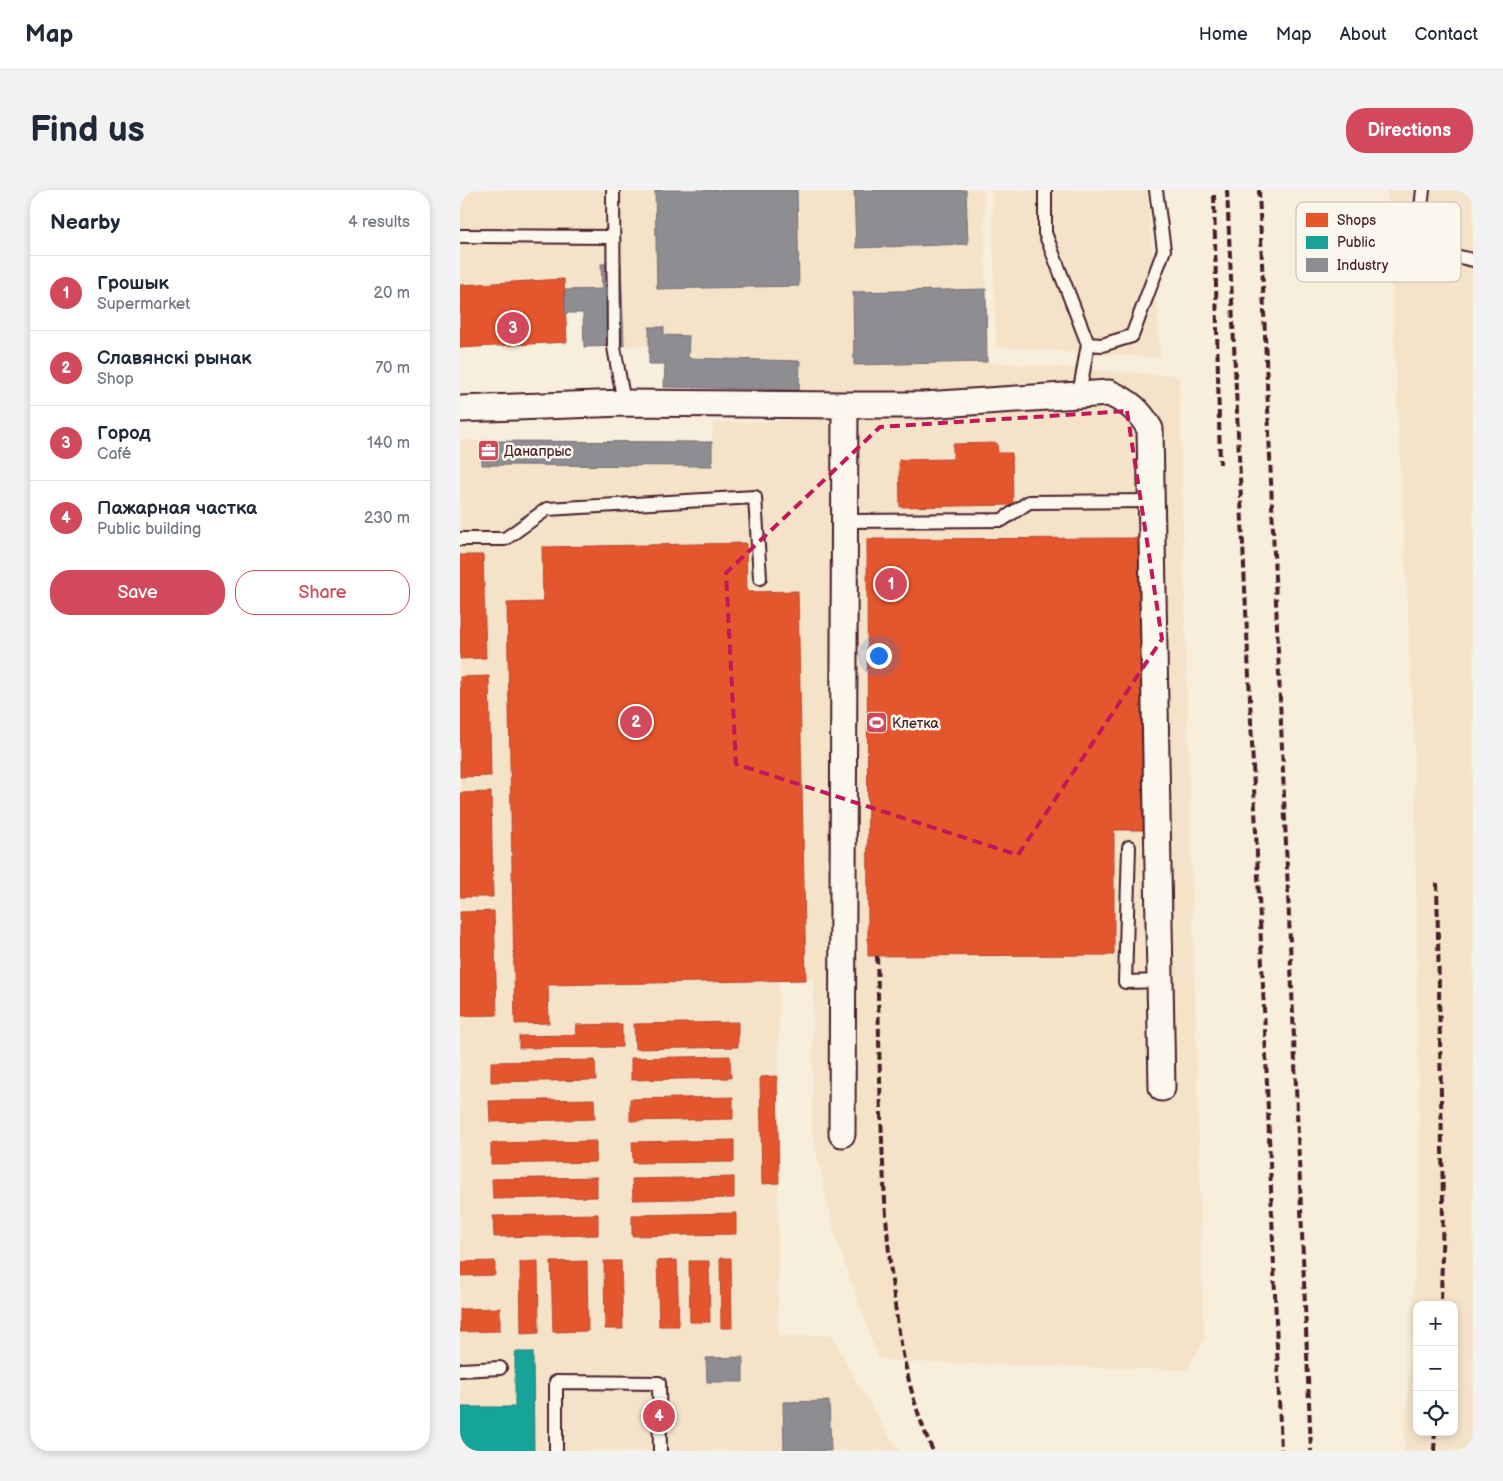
<!DOCTYPE html>
<meta charset="utf-8">
<style>
body{margin:0;font-family:"Balsamiq Sans",sans-serif;background:#f2f2f3;color:#1f2937}
.controls{position:absolute;right:15px;bottom:15px;display:grid;overflow:hidden;border-radius:10px;box-shadow:0 2px 8px #0003}
.controls button{width:45px;height:45px;display:grid;place-items:center;padding:0;border:0;border-bottom:1px solid #e0e1e3;background:#fff;color:#1f2937;font:25px sans-serif}
.you{position:absolute;left:418px;top:465px;width:18px;height:18px;margin:-12px;border:4px solid #fff;border-radius:50%;background:#1a73e8;box-shadow:0 0 0 8px #1a73e833}
.badge{display:grid;place-items:center;width:32px;height:32px;border-radius:50%;background:#d1495b;color:#fff;font-size:16px;font-weight:700}
.pin{position:absolute;translate:-50% -50%;border:2px solid #fff;box-shadow:0 1px 5px #0006}
.list{margin:0;padding:0;list-style:none}
h2{display:flex;justify-content:space-between;align-items:center;height:65px;margin:0;padding:0 20px;font-size:21px}
h2 small{font-size:16px;font-weight:400;color:#747a83}
.list li{display:grid;grid-template-columns:32px 1fr auto;gap:15px;align-items:center;box-sizing:border-box;height:75px;padding:0 20px;border-top:1px solid #e0e1e3}
.list b{display:block;font-size:19px;white-space:nowrap}
.list p{margin:0;font-size:16px;white-space:nowrap;color:#747a83}
.list em{font-size:16px;font-style:normal;color:#747a83}
.actions{display:flex;gap:10px;padding:15px 20px}
.actions a{flex:1;padding:11px 0;border:1px solid #d1495b;border-radius:20px;text-align:center;font-size:18px;color:#d1495b}
.actions .main{background:#d1495b;color:#fff}
.icon{flex:none;width:28px;height:28px;fill:none;stroke:currentColor;stroke-width:2;stroke-linecap:round;stroke-linejoin:round}
.map{position:relative;flex:none;width:1013px;height:1261px;overflow:hidden;border-radius:20px}
header{display:flex;align-items:center;gap:30px;box-sizing:border-box;height:70px;padding:0 25px;background:#fff;border-bottom:1px solid #e0e1e3}
header strong{font-size:24px}
nav{display:flex;gap:28px;margin-inline-start:auto;font-size:18px}
.intro{display:flex;align-items:center;justify-content:space-between;box-sizing:border-box;height:120px;padding:0 30px}
h1{margin:0;font-size:35px}
.button{padding:12px 22px;border-radius:20px;background:#d1495b;color:#fff;font-size:18px;font-weight:700}
main{display:flex;gap:30px;padding:0 30px}
aside{flex:1;background:#fff;border-radius:20px;box-shadow:0 2px 8px #0003}
.map>svg:first-child{display:block}
.built{fill:#f4e3c9;fill-rule:evenodd}
.shops{fill:#e4572e;stroke:#b6462d}
.public{fill:#17a398;stroke:#267b77}
.industry{fill:#8d8d92;stroke:#796c73}
.lines{fill:none;stroke-linecap:round;stroke-linejoin:round}
.service-casing{stroke:#4a1f2b;stroke-width:16}
.minor-casing{stroke:#4a1f2b;stroke-width:29}
.service{stroke:#fbf7ec;stroke-width:12}
.minor{stroke:#fbf7ec;stroke-width:25}
.rail{stroke:#4a1f2b;stroke-width:4;stroke-dasharray:8 4;stroke-linecap:butt}
.marked{fill:none;stroke:#c2185b;stroke-width:4;stroke-dasharray:10 6;stroke-linejoin:round}
.labels{text-anchor:middle;dominant-baseline:central;stroke-width:5;stroke-linejoin:round;paint-order:stroke}
.poi-label{font-size:14px;fill:#4a1f2b;stroke:#fbf7ec;text-anchor:start}
.key{fill:#fbf7ec;stroke:#c6b6b2;stroke-width:1}
.key-label{font-size:14px;fill:#4a1f2b}
</style>
<header>
<strong>Map</strong>
<nav><a>Home</a><a>Map</a><a>About</a><a>Contact</a></nav>
</header>
<div class="intro"><h1>Find us</h1><a class="button">Directions</a></div>
<main>
<aside>
<h2>Nearby<small>4 results</small></h2>
<ul class="list">
<li><span class="badge">1</span><div><b>Грошык</b><p>Supermarket</p></div><em>20 m</em></li>
<li><span class="badge">2</span><div><b>Славянскі рынак</b><p>Shop</p></div><em>70 m</em></li>
<li><span class="badge">3</span><div><b>Город</b><p>Café</p></div><em>140 m</em></li>
<li><span class="badge">4</span><div><b>Пажарная частка</b><p>Public building</p></div><em>230 m</em></li>
</ul>
<div class="actions"><a class="main">Save</a><a>Share</a></div>
</aside>
<div class="map">
<svg width="1013" height="1261" viewBox="0 0 1013 1261">
<rect width="100%" height="100%" fill="#f8eedc"/>
<filter id="ink" filterUnits="userSpaceOnUse"><feTurbulence type="fractalNoise" baseFrequency=".02" numOctaves="2"/><feDisplacementMap in="SourceGraphic" scale="10" xChannelSelector="R" yChannelSelector="G"/><feConvolveMatrix kernelMatrix="1 2 1 2 8 2 1 2 1" color-interpolation-filters="sRGB"/></filter>
<g filter="url(#ink)">
<path class="built" d="M 0,0 L 524,0 L 527,172 L 719,186 L 744,1150 L 727,1180 L 443,1172 L 418,1168 L 375,1046 L 352,944 L 353,786 L 346,790 L 319,791 L 318,1146 L 372,1145 L 396,1191 L 439,1261 L 0,1261 L 0,249 L 22,251 L 252,252 L 253,232 L 320,231 L 320,200 L 204,197 L 205,174 L 189,174 L 189,156 L 124,157 L 123,123 L 105,123 L 0,158 Z
M 532,0 L 687,0 L 701,168 L 536,157 Z
M 927,0 L 1013,0 L 1013,1261 L 944,1261 L 960,995 L 954,553 ZM 957,1115 L 994,1115 L 994,1242 L 957,1242 Z"/>
<path class="shops" d="M 104,89 L 107,152 L 0,158 L 0,95 Z
M 537,253 L 538,263 L 552,263 L 553,315 L 440,317 L 439,270 L 493,269 L 493,254 Z
M 683,348 L 684,640 L 654,640 L 654,765 L 408,766 L 407,349 Z
M 286,353 L 287,402 L 338,401 L 346,790 L 88,795 L 89,833 L 55,834 L 47,413 L 83,412 L 82,357 Z
M 0,365 L 23,365 L 26,468 L 0,469 Z
M 29,486 L 31,586 L 0,587 L 0,487 Z
M 31,602 L 33,707 L 0,707 L 0,603 Z
M 34,721 L 37,825 L 0,826 L 0,722 Z
M 278,832 L 278,857 L 175,859 L 174,834 Z
M 162,834 L 162,857 L 59,858 L 59,846 L 117,845 L 116,835 Z
M 270,866 L 271,888 L 171,890 L 171,868 Z
M 135,870 L 136,890 L 31,892 L 31,872 Z
M 317,886 L 319,993 L 302,994 L 300,887 Z
M 273,907 L 273,929 L 170,931 L 170,909 Z
M 134,909 L 135,929 L 30,932 L 29,911 Z
M 274,950 L 274,972 L 173,973 L 172,952 Z
M 136,951 L 136,972 L 31,974 L 31,953 Z
M 137,987 L 137,1007 L 33,1009 L 32,989 Z
M 274,987 L 274,1008 L 173,1010 L 172,989 Z
M 276,1023 L 276,1044 L 172,1046 L 172,1025 Z
M 138,1024 L 138,1045 L 34,1047 L 33,1026 Z
M 260,1068 L 271,1068 L 272,1138 L 261,1138 Z
M 217,1070 L 219,1136 L 199,1136 L 197,1071 Z
M 35,1071 L 35,1085 L 0,1086 L 0,1072 Z
M 78,1071 L 79,1143 L 61,1144 L 60,1072 Z
M 127,1071 L 128,1141 L 93,1142 L 91,1072 Z
M 144,1071 L 161,1071 L 163,1139 L 145,1139 Z
M 229,1071 L 249,1071 L 250,1132 L 230,1132 Z
M 40,1118 L 40,1141 L 0,1142 L 0,1119 Z"/>
<path class="public" d="M 55,1162 L 73,1162 L 74,1261 L 0,1261 L 0,1217 L 55,1217 Z"/>
<path class="industry" d="M 195,0 L 337,0 L 339,96 L 197,99 Z
M 394,0 L 506,0 L 508,54 L 396,58 Z
M 161,73 L 164,156 L 124,157 L 123,123 L 105,123 L 105,100 L 142,99 L 141,74 Z
M 526,99 L 527,172 L 394,175 L 393,102 Z
M 189,137 L 204,137 L 204,145 L 229,146 L 228,168 L 340,171 L 339,200 L 204,197 L 205,174 L 189,174 Z
M 22,251 L 252,252 L 252,276 L 22,275 Z
M 283,1167 L 283,1192 L 247,1192 L 246,1168 Z
M 369,1211 L 371,1261 L 324,1261 L 323,1212 Z"/>
<g class="lines">
<defs>
<path id="service" d="M 153,0 L 154,157 L 164,213
M 585,0 L 585,43 L 628,154 L 642,155 L 672,146 L 704,60 L 696,0
M 963,0 L 960,27 L 982,63 L 1013,70
M 0,46 L 153,47
M 619,205 L 628,154
M 385,331 L 542,330 L 569,312 L 691,311
M 0,349 L 45,349 L 87,319 L 295,307 L 300,388
M 669,657 L 665,792 L 701,791
M 0,1180 L 40,1178
M 96,1261 L 96,1192 L 199,1193 L 200,1261"/>
<path id="minor" d="M 385,215 L 464,215 L 649,203 C 669,212 679,220 690,239 L 702,898
M 0,219 L 164,213 L 385,215 L 382,944"/>
</defs>
<use href="#service" class="service-casing"/>
<use href="#minor" class="minor-casing"/>
<use href="#service" class="service"/>
<use href="#minor" class="minor"/>
<path class="rail" d="M 767,0 L 805,841 L 821,1261
M 799,0 L 851,1261
M 754,5 L 760,274
M 977,693 L 983,1012 L 981,1115
M 417,766 C 420,868 420,971 430,1073 C 437,1137 446,1202 473,1261
M 974,1261 L 975,1242"/>
</g>
</g>
<path class="marked" d="M 667,221 L 702,449 L 558,665 L 276,574 L 266,383 L 420,237 Z"/>
<defs>
<symbol id="office-square" viewBox="-11 -11 22 22"><rect x="-9" y="-9" width="18" height="18" rx="4" fill="#d1495b" stroke="#fbf7ec"/><path d="M-6-3h4V-5.5h4V-3h4V5H-6ZM-1-4.5V-3h2v-1.5ZM-6 0V1H6V0Z" fill="#fff"/></symbol>
<symbol id="stadium-square" viewBox="-11 -11 22 22"><rect x="-9" y="-9" width="18" height="18" rx="4" fill="#d1495b" stroke="#fbf7ec"/><path d="M0-5a6.5 5 0 1 0 0 10a6.5 5 0 1 0 0-10ZM-3.5-1.8h7v3.6h-7Z" fill="#fff"/></symbol>
</defs>
<g fill-rule="evenodd">
<use href="#office-square" x="16" y="248" width="25" height="25"/>
<use href="#stadium-square" x="404" y="520" width="25" height="25"/>
</g>
<g class="labels">
<g class="poi-label">
<text x="44" y="261">Данапрыс</text>
<text x="432" y="533">Клетка</text>
</g>
</g>
<rect x="836" y="12" width="165" height="80" rx="8" class="key"/>
<rect x="846" y="23" width="22" height="14" fill="#e4572e"/>
<rect x="846" y="46" width="22" height="13" fill="#17a398"/>
<rect x="846" y="68" width="22" height="14" fill="#8d8d92"/>
<g class="key-label">
<text x="877" y="35">Shops</text>
<text x="877" y="57">Public</text>
<text x="877" y="80">Industry</text>
</g>
</svg>
<div class="controls">
<button>+</button>
<button>−</button>
<button><svg class="icon" aria-label="locate" viewBox="0 0 24 24"><circle cx="12" cy="12" r="6"/><path d="M12 2v4M12 18v4M2 12h4M18 12h4"/></svg></button>
</div>
<div class="you"></div>
<div class="pin badge" style="left:431px;top:394px">1</div>
<div class="pin badge" style="left:176px;top:532px">2</div>
<div class="pin badge" style="left:53px;top:138px">3</div>
<div class="pin badge" style="left:199px;top:1226px">4</div>
</div>
</main>
